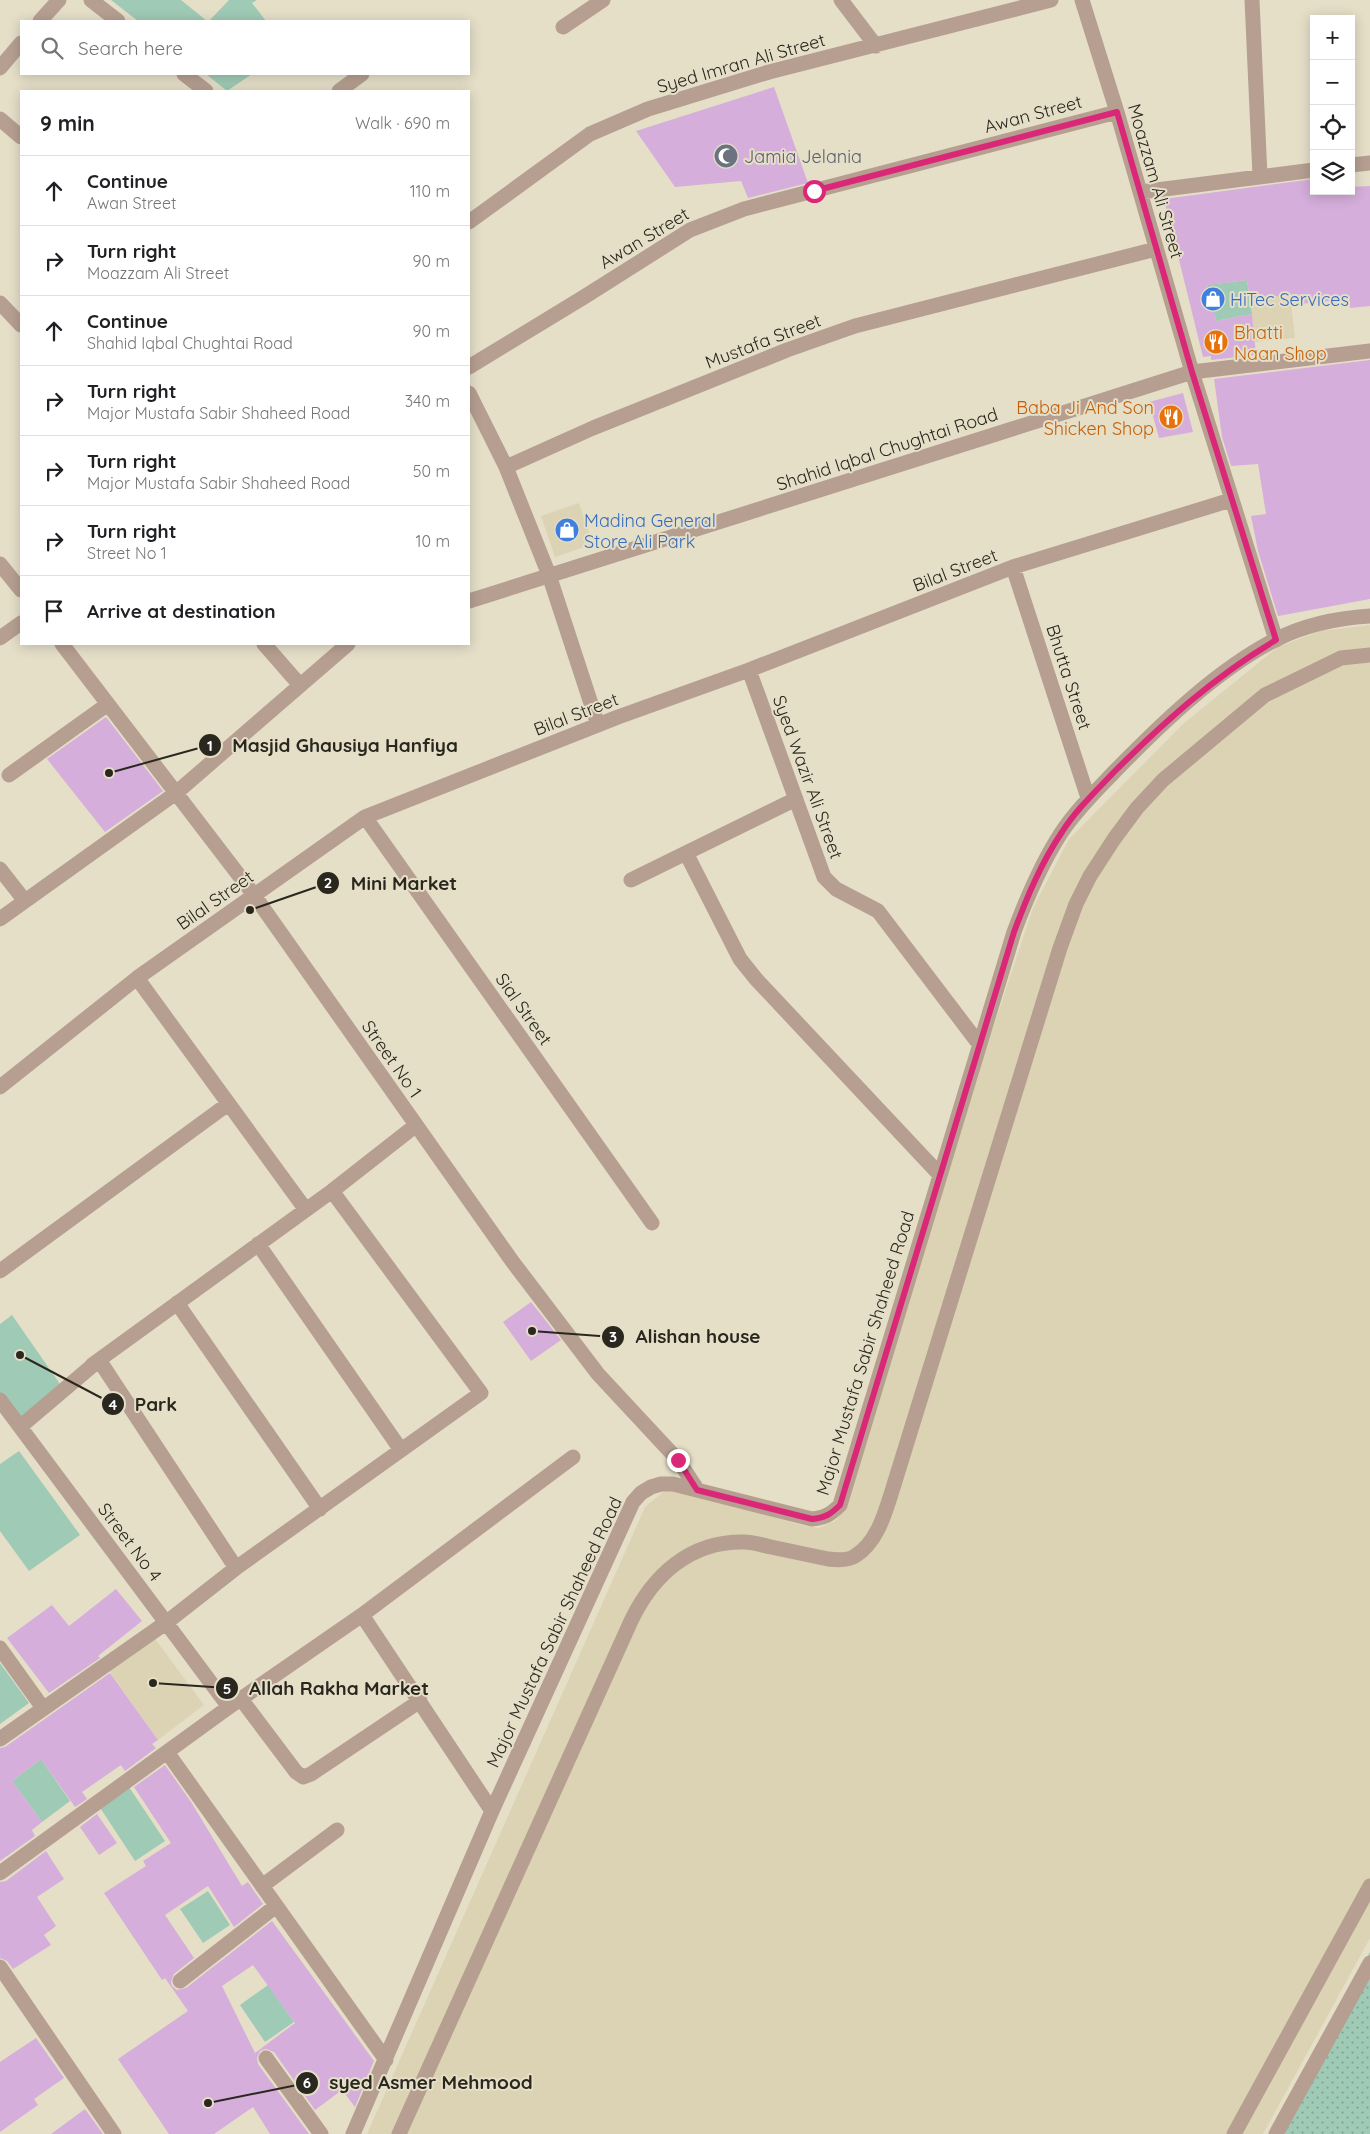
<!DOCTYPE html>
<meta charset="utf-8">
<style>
body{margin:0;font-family:Quicksand,sans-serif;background:#f2f2f2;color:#202124}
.controls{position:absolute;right:15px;top:15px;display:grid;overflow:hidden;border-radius:0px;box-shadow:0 2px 12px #0003}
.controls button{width:45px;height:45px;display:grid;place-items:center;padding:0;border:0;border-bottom:1px solid #e0e0e0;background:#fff;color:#202124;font:25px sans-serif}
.stop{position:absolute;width:15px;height:15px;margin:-11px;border:4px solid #db2777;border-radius:50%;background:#fff}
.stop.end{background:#db2777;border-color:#fff;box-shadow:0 1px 5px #0008}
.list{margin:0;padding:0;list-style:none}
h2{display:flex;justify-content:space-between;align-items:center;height:65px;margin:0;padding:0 20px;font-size:21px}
h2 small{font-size:16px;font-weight:400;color:#757577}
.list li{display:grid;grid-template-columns:32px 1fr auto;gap:15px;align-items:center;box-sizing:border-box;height:70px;padding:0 20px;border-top:1px solid #e0e0e0}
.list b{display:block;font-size:19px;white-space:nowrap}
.list p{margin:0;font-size:16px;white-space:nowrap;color:#757577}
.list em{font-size:16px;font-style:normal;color:#757577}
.icon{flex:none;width:28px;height:28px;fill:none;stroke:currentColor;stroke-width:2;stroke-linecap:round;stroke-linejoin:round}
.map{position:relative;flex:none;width:1370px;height:2134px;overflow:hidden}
.search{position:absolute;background:#fff;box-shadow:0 2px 12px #0003;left:20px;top:20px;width:450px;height:55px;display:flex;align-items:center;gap:12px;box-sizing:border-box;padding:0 18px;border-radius:0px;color:#757577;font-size:19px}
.panel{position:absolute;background:#fff;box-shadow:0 2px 12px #0003;left:20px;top:90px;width:450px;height:555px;border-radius:0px}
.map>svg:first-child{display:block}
.built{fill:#dcd3b5}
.grass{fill:url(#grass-dots)}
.park{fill:#9fcab5}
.building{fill:#d5aedb;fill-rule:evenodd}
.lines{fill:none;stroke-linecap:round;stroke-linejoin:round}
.minor{stroke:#b69f91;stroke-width:15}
.route{stroke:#db2777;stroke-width:6}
.labels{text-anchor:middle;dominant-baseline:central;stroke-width:4;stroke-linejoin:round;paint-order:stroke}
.street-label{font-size:18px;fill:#2a271f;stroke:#e5dfc8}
.worship-label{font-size:18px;fill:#5b616d;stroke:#e5dfc8;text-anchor:start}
.shop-label{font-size:18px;fill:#366cbe;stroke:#e5dfc8;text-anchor:start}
.food-label{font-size:18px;fill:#c56008;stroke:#e5dfc8;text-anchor:start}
.leader{fill:none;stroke:#2a271f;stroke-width:2}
.callout-dot{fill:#2a271f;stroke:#e5dfc8;stroke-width:2}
.mark-label{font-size:15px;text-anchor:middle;font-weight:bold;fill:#fff}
.callout-label{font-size:19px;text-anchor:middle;font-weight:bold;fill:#2a271f;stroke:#e5dfc8;stroke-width:4;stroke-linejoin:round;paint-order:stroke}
</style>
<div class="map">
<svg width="1370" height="2134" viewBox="0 0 1370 2134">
<defs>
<pattern id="grass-dots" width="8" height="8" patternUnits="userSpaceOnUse" patternTransform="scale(1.25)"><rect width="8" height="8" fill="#9fcab5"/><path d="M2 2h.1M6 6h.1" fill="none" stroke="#82a493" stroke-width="1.8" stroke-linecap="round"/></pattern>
</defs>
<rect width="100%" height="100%" fill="#e5dfc8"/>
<path class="built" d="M 1290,295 L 1295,338 L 1255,342 L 1250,299 Z
M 579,503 L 593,544 L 555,557 L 541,516 Z
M 1370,625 L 1370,1938 L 1263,2134 L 367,2134 L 645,1507 L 668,1488 L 806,1526 L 819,1528 L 835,1521 L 844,1511 L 992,1031 L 1033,908 L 1069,839 L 1183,724 L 1278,647 L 1320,631 Z
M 150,1632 L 204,1705 L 158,1740 L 108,1669 Z"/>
<path class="grass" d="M 1370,1952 L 1370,2134 L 1270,2134 Z"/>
<path class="park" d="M 111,0 L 181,0 L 207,21 L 138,21 Z
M 229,0 L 257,0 L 252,3 L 266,21 L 209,21 Z
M 206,74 L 252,74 L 227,91 Z
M 1247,280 L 1252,314 L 1216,321 L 1207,285 Z
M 12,1315 L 62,1387 L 20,1427 L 0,1400 L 0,1324 Z
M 19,1451 L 80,1535 L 29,1571 L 0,1531 L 0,1464 Z
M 0,1663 L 29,1703 L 0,1724 Z
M 41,1759 L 70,1801 L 42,1822 L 12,1781 Z
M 129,1787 L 165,1841 L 135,1861 L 99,1806 Z
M 208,1891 L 230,1925 L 203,1943 L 180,1909 Z
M 268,1985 L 294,2022 L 265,2042 L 240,2005 Z"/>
<path class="building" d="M 774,87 L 808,183 L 748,198 L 741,181 L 675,187 L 636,131 Z
M 1314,179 L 1314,191 L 1351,191 L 1351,187 L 1370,186 L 1370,306 L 1350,308 L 1349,299 L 1300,304 L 1298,294 L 1250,299 L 1247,280 L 1208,285 L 1216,321 L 1252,314 L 1256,355 L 1211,360 L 1211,356 L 1203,357 L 1164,199 Z
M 1370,360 L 1370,599 L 1278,616 L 1258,551 L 1251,516 L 1266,514 L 1258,464 L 1231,466 L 1222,437 L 1214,379 Z
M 1183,393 L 1193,432 L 1159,438 L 1149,402 Z
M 106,717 L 163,791 L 105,832 L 47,759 Z
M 531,1302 L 561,1340 L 531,1361 L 503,1322 Z
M 116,1589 L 142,1621 L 98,1656 L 100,1658 L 49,1693 L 7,1638 L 52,1605 L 69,1626 Z
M 110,1673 L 158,1740 L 152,1744 L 156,1748 L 125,1771 L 121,1765 L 82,1792 L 87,1799 L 75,1807 L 41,1759 L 12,1781 L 42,1822 L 32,1830 L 35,1836 L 0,1861 L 0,1748 L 5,1747 Z
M 165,1765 L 191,1802 L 242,1886 L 248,1882 L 263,1904 L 234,1927 L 208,1886 L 165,1915 L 194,1958 L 174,1974 L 171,1982 L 172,1986 L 177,1990 L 186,1988 L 272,1921 L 374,2061 L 355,2107 L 342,2090 L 315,2110 L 274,2052 L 266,2049 L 260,2051 L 257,2058 L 258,2064 L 309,2134 L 270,2134 L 253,2107 L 214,2134 L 169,2134 L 118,2059 L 188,2011 L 165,1978 L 162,1980 L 104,1893 L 146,1866 L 143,1861 L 171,1843 L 134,1787 ZM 253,1965 L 295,2023 L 255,2053 L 222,1986 Z
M 97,1814 L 117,1843 L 99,1855 L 80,1827 Z
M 46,1851 L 64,1879 L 37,1897 L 56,1926 L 44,1935 L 51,1945 L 13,1969 L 7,1961 L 0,1958 L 0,1882 L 6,1881 Z
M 36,2038 L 64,2078 L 34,2099 L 38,2105 L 0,2132 L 0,2062 Z
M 85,2109 L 103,2134 L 51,2134 Z"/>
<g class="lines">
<path class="minor" d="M 91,0 L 118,21
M 841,0 L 876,46
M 1082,0 L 1117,112 L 1192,372 L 1370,351
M 1252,0 L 1260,176
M 40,21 L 59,0
M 563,27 L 603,0
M 0,68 L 21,43
M 184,74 L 206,91
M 339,91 L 362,74
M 0,119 L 21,137
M 1351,165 L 1370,163
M 1141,192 L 1314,170
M 469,222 L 590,134 L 648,109 L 769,72 L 1051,0
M 0,303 L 21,325
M 469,367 L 584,297 L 690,230 L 744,209 L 1117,112
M 469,393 L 506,467
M 0,564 L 21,590
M 1013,567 L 1088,798
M 469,601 L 1192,372 L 1276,640
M 0,638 L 21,623
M 62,644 L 254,895 L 512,1261 L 598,1374 L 678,1460 L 697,1489
M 264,644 L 299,684
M 749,670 L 824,877 L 836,889 L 878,911 L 979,1044
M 598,725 L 549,575 L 506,467 L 593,428 L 787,350 L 855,326 L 1156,249
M 9,775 L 108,704
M 365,817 L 652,1223
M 686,853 L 740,959 L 756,979 L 940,1175
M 0,869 L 25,901
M 631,880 L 796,799
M 0,919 L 176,793 L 348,644
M 137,978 L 306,1210
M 0,1087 L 137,978 L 365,817 L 618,717 L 749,670 L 1013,567 L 1231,500
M 258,1244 L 401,1450
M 0,1271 L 228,1104
M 177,1303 L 320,1509
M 92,1365 L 332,1191
M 0,1400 L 229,1707
M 20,1427 L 99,1360 L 236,1568
M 362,1615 L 573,1457
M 0,1648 L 43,1708
M 241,1699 L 296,1772 L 303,1777 L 311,1774 L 420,1701
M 0,1739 L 167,1622 L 236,1568 L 481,1393 L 332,1191 L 415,1126
M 167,1752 L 386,2060
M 0,1873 L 229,1707 L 362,1615 L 492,1811
M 262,1886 L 337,1830
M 0,1967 L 114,2134
M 180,1981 L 276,1906
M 266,2058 L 321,2134
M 353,2134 L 492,1811 L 633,1502 L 641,1493 L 651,1487 L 661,1484 L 673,1484 L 812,1519 C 825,1518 831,1514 840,1505 L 1014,932 C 1027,897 1041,864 1061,833 C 1077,809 1097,790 1116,770 C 1162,723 1217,670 1275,640 C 1304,625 1338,618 1370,616
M 399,2134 L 631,1621 C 653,1575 690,1541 744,1542 C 753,1542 762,1545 771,1547 C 790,1551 809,1555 828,1559 C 836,1560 848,1561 855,1556 C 877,1543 885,1513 892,1491 L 1060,948 L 1076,904 L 1090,876 L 1114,839 L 1137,808 L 1163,780 L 1265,695 L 1341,658 L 1370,655
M 1234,2134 L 1370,1886
M 1276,2134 L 1370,1963"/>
</g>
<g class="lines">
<path class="route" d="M 678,1460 L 697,1490 L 812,1519 C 825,1518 831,1514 840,1505 L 1014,932 C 1027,897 1041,863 1062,832 C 1076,810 1096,791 1114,772 C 1164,722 1215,676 1276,640 L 1192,372 L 1117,112 L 814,191"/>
</g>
<defs>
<symbol id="mosque-disc" viewBox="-11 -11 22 22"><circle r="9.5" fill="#6b7280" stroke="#e5dfc8"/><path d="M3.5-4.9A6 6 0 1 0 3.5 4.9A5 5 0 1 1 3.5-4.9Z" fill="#fff"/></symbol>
<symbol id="shop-disc" viewBox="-11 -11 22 22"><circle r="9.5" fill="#3f7fe0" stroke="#e5dfc8"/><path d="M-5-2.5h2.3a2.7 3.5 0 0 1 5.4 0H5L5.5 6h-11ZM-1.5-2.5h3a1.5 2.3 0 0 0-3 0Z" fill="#fff"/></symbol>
<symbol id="restaurant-disc" viewBox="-11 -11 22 22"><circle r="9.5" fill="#e8710a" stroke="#e5dfc8"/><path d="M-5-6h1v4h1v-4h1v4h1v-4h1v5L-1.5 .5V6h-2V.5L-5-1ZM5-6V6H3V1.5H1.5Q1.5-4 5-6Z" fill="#fff"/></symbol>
</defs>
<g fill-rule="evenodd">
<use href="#mosque-disc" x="712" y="142" width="28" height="28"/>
<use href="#shop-disc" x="1199" y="285" width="28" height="28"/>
<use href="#restaurant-disc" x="1202" y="328" width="28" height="28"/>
<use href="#restaurant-disc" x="1157" y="403" width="28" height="28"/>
<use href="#shop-disc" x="553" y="516" width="28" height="28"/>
</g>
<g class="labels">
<g class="street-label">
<text transform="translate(741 63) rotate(-16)">Syed Imran Ali Street</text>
<text transform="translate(1033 114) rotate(-15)">Awan Street</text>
<text transform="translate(1156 181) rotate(74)">Moazzam Ali Street</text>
<text transform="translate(644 238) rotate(-31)">Awan Street</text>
<text transform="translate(763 341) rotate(-21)">Mustafa Street</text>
<text transform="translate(887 449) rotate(-18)">Shahid Iqbal Chughtai Road</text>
<text transform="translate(955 570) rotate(-21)">Bilal Street</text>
<text transform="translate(1069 677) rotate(72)">Bhutta Street</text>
<text transform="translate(576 714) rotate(-21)">Bilal Street</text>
<text transform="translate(808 777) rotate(70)">Syed Wazir Ali Street</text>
<text transform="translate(215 900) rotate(-35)">Bilal Street</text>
<text transform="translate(524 1009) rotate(55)">Sial Street</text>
<text transform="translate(392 1059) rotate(55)">Street No 1</text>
<text transform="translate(865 1353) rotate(-73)">Major Mustafa Sabir Shaheed Road</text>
<text transform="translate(130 1542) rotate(53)">Street No 4</text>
<text transform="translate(554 1632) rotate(-65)">Major Mustafa Sabir Shaheed Road</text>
</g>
<g class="worship-label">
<text x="744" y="156">Jamia Jelania</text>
</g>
<g class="shop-label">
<text x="1230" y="299">HiTec Services</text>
<text x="584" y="520">Madina General<tspan x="584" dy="21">Store Ali Park</tspan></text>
</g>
<g class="food-label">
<text x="1234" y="332">Bhatti<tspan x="1234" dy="21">Naan Shop</tspan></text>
<text x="1154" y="407" text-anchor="end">Baba Ji And Son<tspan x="1154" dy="21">Shicken Shop</tspan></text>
</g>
</g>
<path class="leader" d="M109 773L210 745M250 910L328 883M532 1331L613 1337M20 1355L113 1404M153 1683L227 1688M208 2103L307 2083"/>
<g class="callout-dot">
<circle cx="109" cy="773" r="5"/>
<circle cx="250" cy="910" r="5"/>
<circle cx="532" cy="1331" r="5"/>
<circle cx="20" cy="1355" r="5"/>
<circle cx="153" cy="1683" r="5"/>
<circle cx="208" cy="2103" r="5"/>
<circle cx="210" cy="745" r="12"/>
<circle cx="328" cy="883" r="12"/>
<circle cx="613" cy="1337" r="12"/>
<circle cx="113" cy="1404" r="12"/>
<circle cx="227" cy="1688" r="12"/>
<circle cx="307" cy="2083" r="12"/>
</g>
<g class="mark-label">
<text x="210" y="751">1</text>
<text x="328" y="888">2</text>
<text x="613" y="1342">3</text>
<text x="113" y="1410">4</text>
<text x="227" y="1694">5</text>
<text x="307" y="2088">6</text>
</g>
<g class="callout-label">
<text x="345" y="752">Masjid Ghausiya Hanfiya</text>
<text x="404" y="890">Mini Market</text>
<text x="698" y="1343">Alishan house</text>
<text x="156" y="1411">Park</text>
<text x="339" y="1695">Allah Rakha Market</text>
<text x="431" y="2089">syed Asmer Mehmood</text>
</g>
</svg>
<div class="controls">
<button>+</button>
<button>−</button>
<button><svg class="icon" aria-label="locate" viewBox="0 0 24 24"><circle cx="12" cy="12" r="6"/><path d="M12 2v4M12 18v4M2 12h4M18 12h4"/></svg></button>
<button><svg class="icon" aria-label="layers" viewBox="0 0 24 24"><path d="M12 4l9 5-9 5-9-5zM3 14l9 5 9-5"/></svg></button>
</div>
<div class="stop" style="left:814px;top:191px"></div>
<div class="stop end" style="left:678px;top:1460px"></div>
<div class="search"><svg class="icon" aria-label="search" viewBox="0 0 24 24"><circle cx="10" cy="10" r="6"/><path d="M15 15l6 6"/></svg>Search here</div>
<section class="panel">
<h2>9 min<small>Walk · 690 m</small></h2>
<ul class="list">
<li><svg class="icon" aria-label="ahead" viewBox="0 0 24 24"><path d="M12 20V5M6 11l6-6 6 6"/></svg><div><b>Continue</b><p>Awan Street</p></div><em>110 m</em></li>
<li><svg class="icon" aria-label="right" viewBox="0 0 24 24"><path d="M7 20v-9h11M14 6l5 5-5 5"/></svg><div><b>Turn right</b><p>Moazzam Ali Street</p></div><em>90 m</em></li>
<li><svg class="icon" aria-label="ahead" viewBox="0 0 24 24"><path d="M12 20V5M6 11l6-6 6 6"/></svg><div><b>Continue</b><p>Shahid Iqbal Chughtai Road</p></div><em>90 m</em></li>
<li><svg class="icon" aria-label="right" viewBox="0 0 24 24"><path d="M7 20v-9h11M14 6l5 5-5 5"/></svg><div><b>Turn right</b><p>Major Mustafa Sabir Shaheed Road</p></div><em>340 m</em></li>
<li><svg class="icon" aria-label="right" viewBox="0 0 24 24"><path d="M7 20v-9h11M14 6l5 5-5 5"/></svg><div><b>Turn right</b><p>Major Mustafa Sabir Shaheed Road</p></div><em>50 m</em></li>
<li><svg class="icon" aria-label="right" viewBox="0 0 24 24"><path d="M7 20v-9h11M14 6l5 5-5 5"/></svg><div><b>Turn right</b><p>Street No 1</p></div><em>10 m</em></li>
<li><svg class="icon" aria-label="arrive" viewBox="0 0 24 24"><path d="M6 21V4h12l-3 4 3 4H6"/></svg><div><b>Arrive at destination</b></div></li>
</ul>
</section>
</div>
